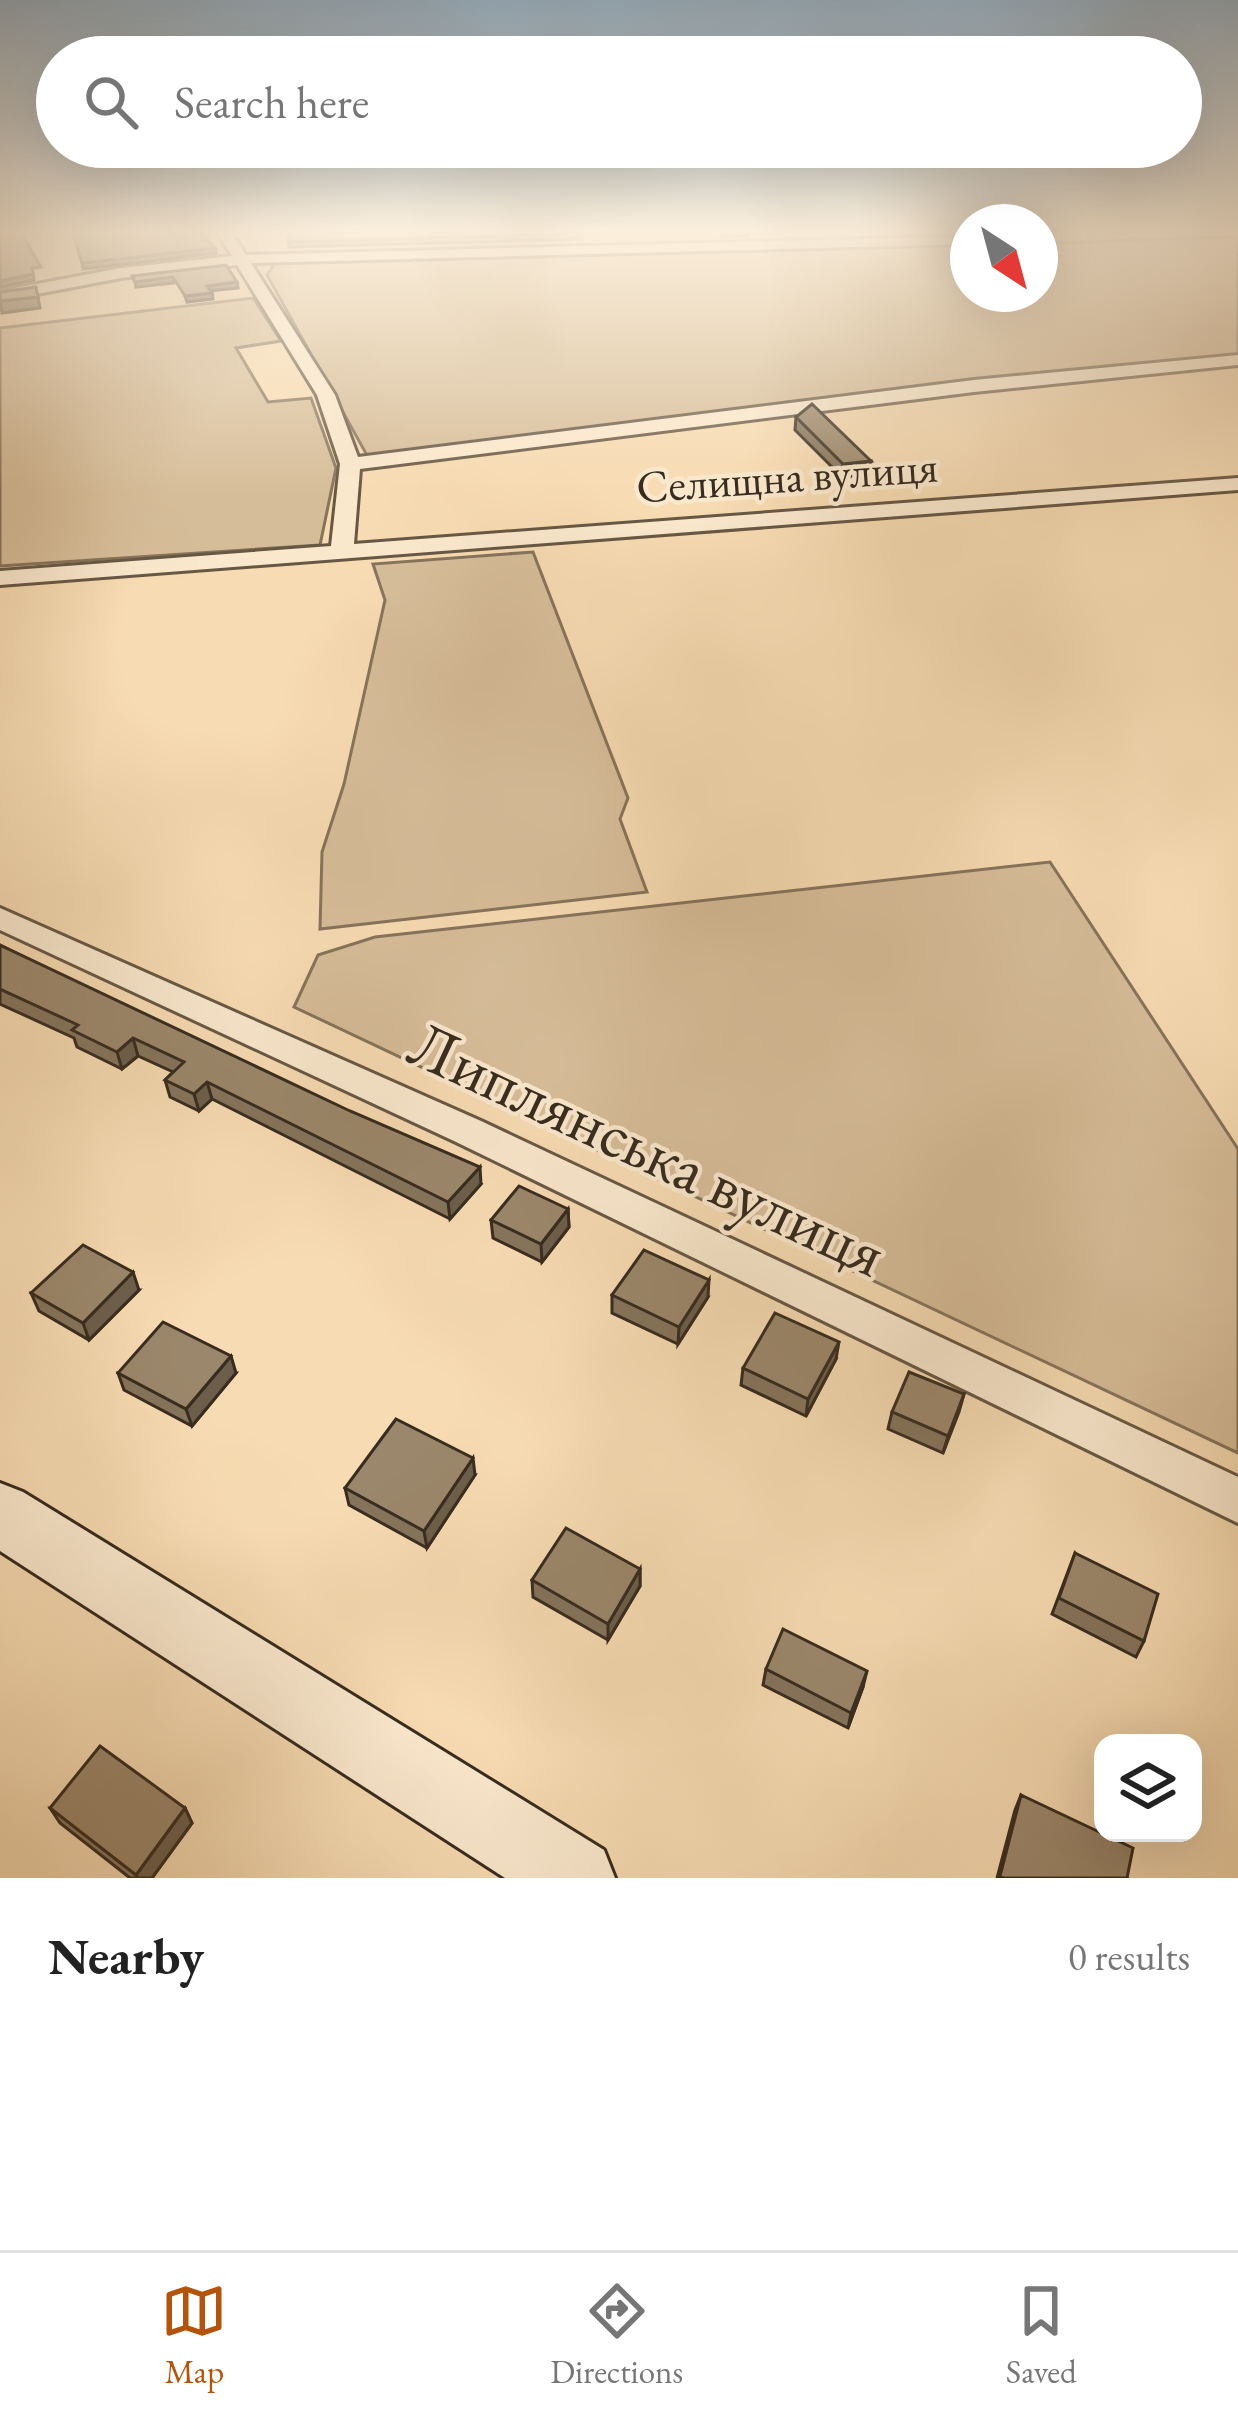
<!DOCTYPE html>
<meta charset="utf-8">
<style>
body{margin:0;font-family:"EB Garamond",serif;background:#f6f6f6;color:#222}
.controls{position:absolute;right:36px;bottom:36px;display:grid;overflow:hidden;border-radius:24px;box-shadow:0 12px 48px #0002}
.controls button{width:108px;height:108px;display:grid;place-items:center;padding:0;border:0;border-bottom:3px solid #e0e0e0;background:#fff;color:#222;font:60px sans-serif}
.compass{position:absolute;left:950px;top:204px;width:108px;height:108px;border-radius:50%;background:#fff;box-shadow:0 12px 48px #0002;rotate:144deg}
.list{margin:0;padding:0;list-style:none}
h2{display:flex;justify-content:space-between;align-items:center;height:156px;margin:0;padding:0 48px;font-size:51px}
h2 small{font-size:39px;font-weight:400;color:#767676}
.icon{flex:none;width:66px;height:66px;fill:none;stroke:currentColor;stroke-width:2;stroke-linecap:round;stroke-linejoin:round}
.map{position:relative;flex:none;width:1238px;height:1878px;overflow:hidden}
.search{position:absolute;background:#fff;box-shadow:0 12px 48px #0002;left:36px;right:36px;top:36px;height:132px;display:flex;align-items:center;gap:30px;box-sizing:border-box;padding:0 42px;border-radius:66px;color:#767676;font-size:45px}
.sheet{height:372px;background:#fff}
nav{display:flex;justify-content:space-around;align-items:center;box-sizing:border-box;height:168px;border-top:3px solid #e0e0e0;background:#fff;font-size:33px;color:#767676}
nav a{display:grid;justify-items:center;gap:6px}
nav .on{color:#b45309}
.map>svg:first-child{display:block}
.green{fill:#d6bd99;stroke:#86745c;stroke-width:3}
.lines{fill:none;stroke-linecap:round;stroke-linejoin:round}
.street-casing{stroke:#675844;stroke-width:6}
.secondary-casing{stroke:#372c1f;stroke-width:6}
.street{fill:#fae8cd;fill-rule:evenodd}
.secondary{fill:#fae8cd;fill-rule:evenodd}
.wall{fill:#85745c;stroke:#372c1f;stroke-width:3}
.shaded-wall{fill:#6c5e4b;stroke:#372c1f;stroke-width:3}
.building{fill:#9b876b;stroke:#372c1f;stroke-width:3}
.labels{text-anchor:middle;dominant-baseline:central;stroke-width:9;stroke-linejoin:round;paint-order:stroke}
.far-street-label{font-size:45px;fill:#372c1f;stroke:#fae8cd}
.near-street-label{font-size:66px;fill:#372c1f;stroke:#fae8cd}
</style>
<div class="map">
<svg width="1238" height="1878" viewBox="0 0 1238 1878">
<rect width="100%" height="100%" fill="#f7dbb2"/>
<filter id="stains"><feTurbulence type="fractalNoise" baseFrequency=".00167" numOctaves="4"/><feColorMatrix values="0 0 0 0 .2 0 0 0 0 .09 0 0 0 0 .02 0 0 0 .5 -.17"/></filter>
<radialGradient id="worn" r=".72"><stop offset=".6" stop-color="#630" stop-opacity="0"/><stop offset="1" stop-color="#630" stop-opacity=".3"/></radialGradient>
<path class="green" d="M 1238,232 L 1238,357 L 369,459 L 267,275 L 277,260 L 968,241 L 968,294 L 1040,294 L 1040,239 Z
M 253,298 L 281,341 L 236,348 L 268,402 L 311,398 L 336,468 L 320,545 L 0,566 L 0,328 Z
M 533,552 L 628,798 L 620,819 L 647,892 L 320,929 L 322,852 L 344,784 L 385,600 L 373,564 Z
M 1050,862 L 1238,1149 L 1238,1453 L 294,1007 L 318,955 L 375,937 Z"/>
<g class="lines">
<defs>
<path id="street" d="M 0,231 L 18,231 L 0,237 Z
M 216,231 L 230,231 L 246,255 L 968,236 L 968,244 L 251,263 L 335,395 L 358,457 L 974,380 L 1238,355 L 1238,365 L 974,392 L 360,469 L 354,544 L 1238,478 L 1238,490 L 0,585 L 0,571 L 331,546 L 340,464 L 317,395 L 237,265 L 121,278 L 0,301 L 0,291 L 121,268 L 232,256 Z
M 1238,231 L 1237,235 L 1040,242 L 1040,234 Z
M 0,908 L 481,1121 L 1238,1477 L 1238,1523 L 454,1141 L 0,930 Z"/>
<path id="secondary" d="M 0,1483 L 23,1492 L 604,1850 L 615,1878 L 505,1878 L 0,1551 Z"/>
</defs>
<use href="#street" class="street-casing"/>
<use href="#secondary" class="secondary-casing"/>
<use href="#street" class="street"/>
<use href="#secondary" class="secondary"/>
</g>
<path class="wall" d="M 281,231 L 581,231 L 582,239 L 289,247 L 289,233 L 281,234 Z
M 719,231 L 749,231 L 748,236 L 722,237 Z
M 796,417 L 871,461 L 870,474 L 842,477 L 795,430 Z
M 0,945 L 481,1184 L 450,1219 L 212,1099 L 199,1111 L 170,1097 L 165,1080 L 173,1072 L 138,1056 L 122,1069 L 77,1047 L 74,1038 L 0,1004 Z
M 568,1209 L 569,1227 L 542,1262 L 493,1238 L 491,1220 Z
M 139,1290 L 89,1340 L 39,1311 L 31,1293 Z
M 612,1295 L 708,1297 L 678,1344 L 612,1313 Z
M 836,1359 L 806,1416 L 741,1385 L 743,1368 Z
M 118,1373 L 236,1373 L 192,1426 L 124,1390 Z
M 964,1394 L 943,1453 L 888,1429 L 892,1412 Z
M 475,1475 L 427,1548 L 349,1505 L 345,1488 Z
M 1075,1553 L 1144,1641 L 1136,1657 L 1052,1614 Z
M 640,1569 L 640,1586 L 608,1640 L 533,1597 L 532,1580 Z
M 766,1669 L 863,1687 L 848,1728 L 763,1685 Z
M 1021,1795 L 1127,1878 L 997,1878 L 1015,1810 Z
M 50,1808 L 185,1808 L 192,1823 L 152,1878 L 130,1878 L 60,1823 Z"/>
<path class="shaded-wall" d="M 215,248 L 216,253 L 83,269 L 82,263 Z
M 33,274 L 34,280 L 0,287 L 0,281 Z
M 173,277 L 174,283 L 136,287 L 135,282 Z
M 237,282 L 238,288 L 208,291 L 207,286 Z
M 212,293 L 213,299 L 187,302 L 185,296 Z
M 38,297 L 40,308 L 2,313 L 0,301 Z
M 871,461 L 870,474 L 842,477 L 843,464 Z
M 133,1038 L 138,1056 L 122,1069 L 117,1052 Z
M 207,1082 L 212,1099 L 199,1111 L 194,1094 Z
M 480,1167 L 481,1184 L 450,1219 L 448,1202 Z
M 568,1209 L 569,1227 L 542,1262 L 541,1244 Z
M 133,1272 L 139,1290 L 89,1340 L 83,1323 Z
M 709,1280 L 708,1297 L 678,1344 L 679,1327 Z
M 839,1342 L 836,1359 L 806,1416 L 808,1399 Z
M 231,1356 L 236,1373 L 192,1426 L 186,1409 Z
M 964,1394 L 959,1412 L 943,1453 L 948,1436 Z
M 473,1458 L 475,1475 L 427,1548 L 424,1531 Z
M 640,1569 L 640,1586 L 608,1640 L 608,1624 Z
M 867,1671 L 863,1687 L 848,1728 L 851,1713 Z
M 185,1808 L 192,1823 L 152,1878 L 138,1878 L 136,1875 Z"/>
<path class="building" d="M 12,231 L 20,231 L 41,267 L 32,268 L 33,274 L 0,281 L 0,234 Z
M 72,231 L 118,231 L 120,234 L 121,231 L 198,231 L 215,248 L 82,263 Z
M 289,231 L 581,231 L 582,233 L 288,242 Z
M 226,265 L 237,282 L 207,286 L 212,293 L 185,296 L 173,277 L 135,282 L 132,276 Z
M 36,287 L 38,297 L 0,301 L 0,292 Z
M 812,404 L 871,461 L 843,464 L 796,417 Z
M 0,945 L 350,1111 L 480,1167 L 448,1202 L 207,1082 L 194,1094 L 165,1080 L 184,1062 L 133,1038 L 117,1052 L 72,1030 L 78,1025 L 0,989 Z
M 519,1186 L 568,1209 L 541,1244 L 491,1220 Z
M 83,1245 L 133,1272 L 83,1323 L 31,1293 Z
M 644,1250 L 709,1280 L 679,1327 L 612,1295 Z
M 775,1313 L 839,1342 L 808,1399 L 743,1368 Z
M 163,1322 L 231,1356 L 186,1409 L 118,1373 Z
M 909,1372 L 964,1394 L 948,1436 L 892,1412 Z
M 396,1419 L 473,1458 L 424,1531 L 345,1488 Z
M 566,1528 L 640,1569 L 608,1624 L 532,1580 Z
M 1075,1553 L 1158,1594 L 1144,1641 L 1059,1598 Z
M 783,1629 L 867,1671 L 851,1713 L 766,1669 Z
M 100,1746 L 185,1808 L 136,1875 L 50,1808 Z
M 1021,1795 L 1133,1848 L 1127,1878 L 1004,1878 L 1000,1876 Z"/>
<linearGradient id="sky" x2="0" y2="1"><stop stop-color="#94acbe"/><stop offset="0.47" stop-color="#fbefdc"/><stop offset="1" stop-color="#fbefdc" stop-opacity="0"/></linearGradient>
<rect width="1238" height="494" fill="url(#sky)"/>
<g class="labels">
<g class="far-street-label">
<text transform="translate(787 476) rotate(-4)">Селищна вулиця</text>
</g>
<g class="near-street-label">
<text transform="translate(648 1148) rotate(25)">Липлянська вулиця</text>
</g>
</g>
<rect width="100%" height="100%" filter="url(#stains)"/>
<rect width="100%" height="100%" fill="url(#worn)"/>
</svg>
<div class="controls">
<button><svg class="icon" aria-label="layers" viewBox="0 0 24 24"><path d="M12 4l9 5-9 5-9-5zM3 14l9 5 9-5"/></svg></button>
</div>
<svg class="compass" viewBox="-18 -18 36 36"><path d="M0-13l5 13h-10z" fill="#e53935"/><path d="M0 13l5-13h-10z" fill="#767676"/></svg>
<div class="search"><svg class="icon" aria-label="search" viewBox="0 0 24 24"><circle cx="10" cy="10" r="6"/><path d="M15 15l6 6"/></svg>Search here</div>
</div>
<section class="sheet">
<h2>Nearby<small>0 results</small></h2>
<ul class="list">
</ul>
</section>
<nav>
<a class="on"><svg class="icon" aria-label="map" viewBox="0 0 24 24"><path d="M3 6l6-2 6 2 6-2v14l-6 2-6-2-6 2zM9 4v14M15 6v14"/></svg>Map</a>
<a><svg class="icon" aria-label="directions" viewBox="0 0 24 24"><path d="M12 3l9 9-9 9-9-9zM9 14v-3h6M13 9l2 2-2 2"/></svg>Directions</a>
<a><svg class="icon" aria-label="saved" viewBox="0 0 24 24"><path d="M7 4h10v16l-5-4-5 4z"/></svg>Saved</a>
</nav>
